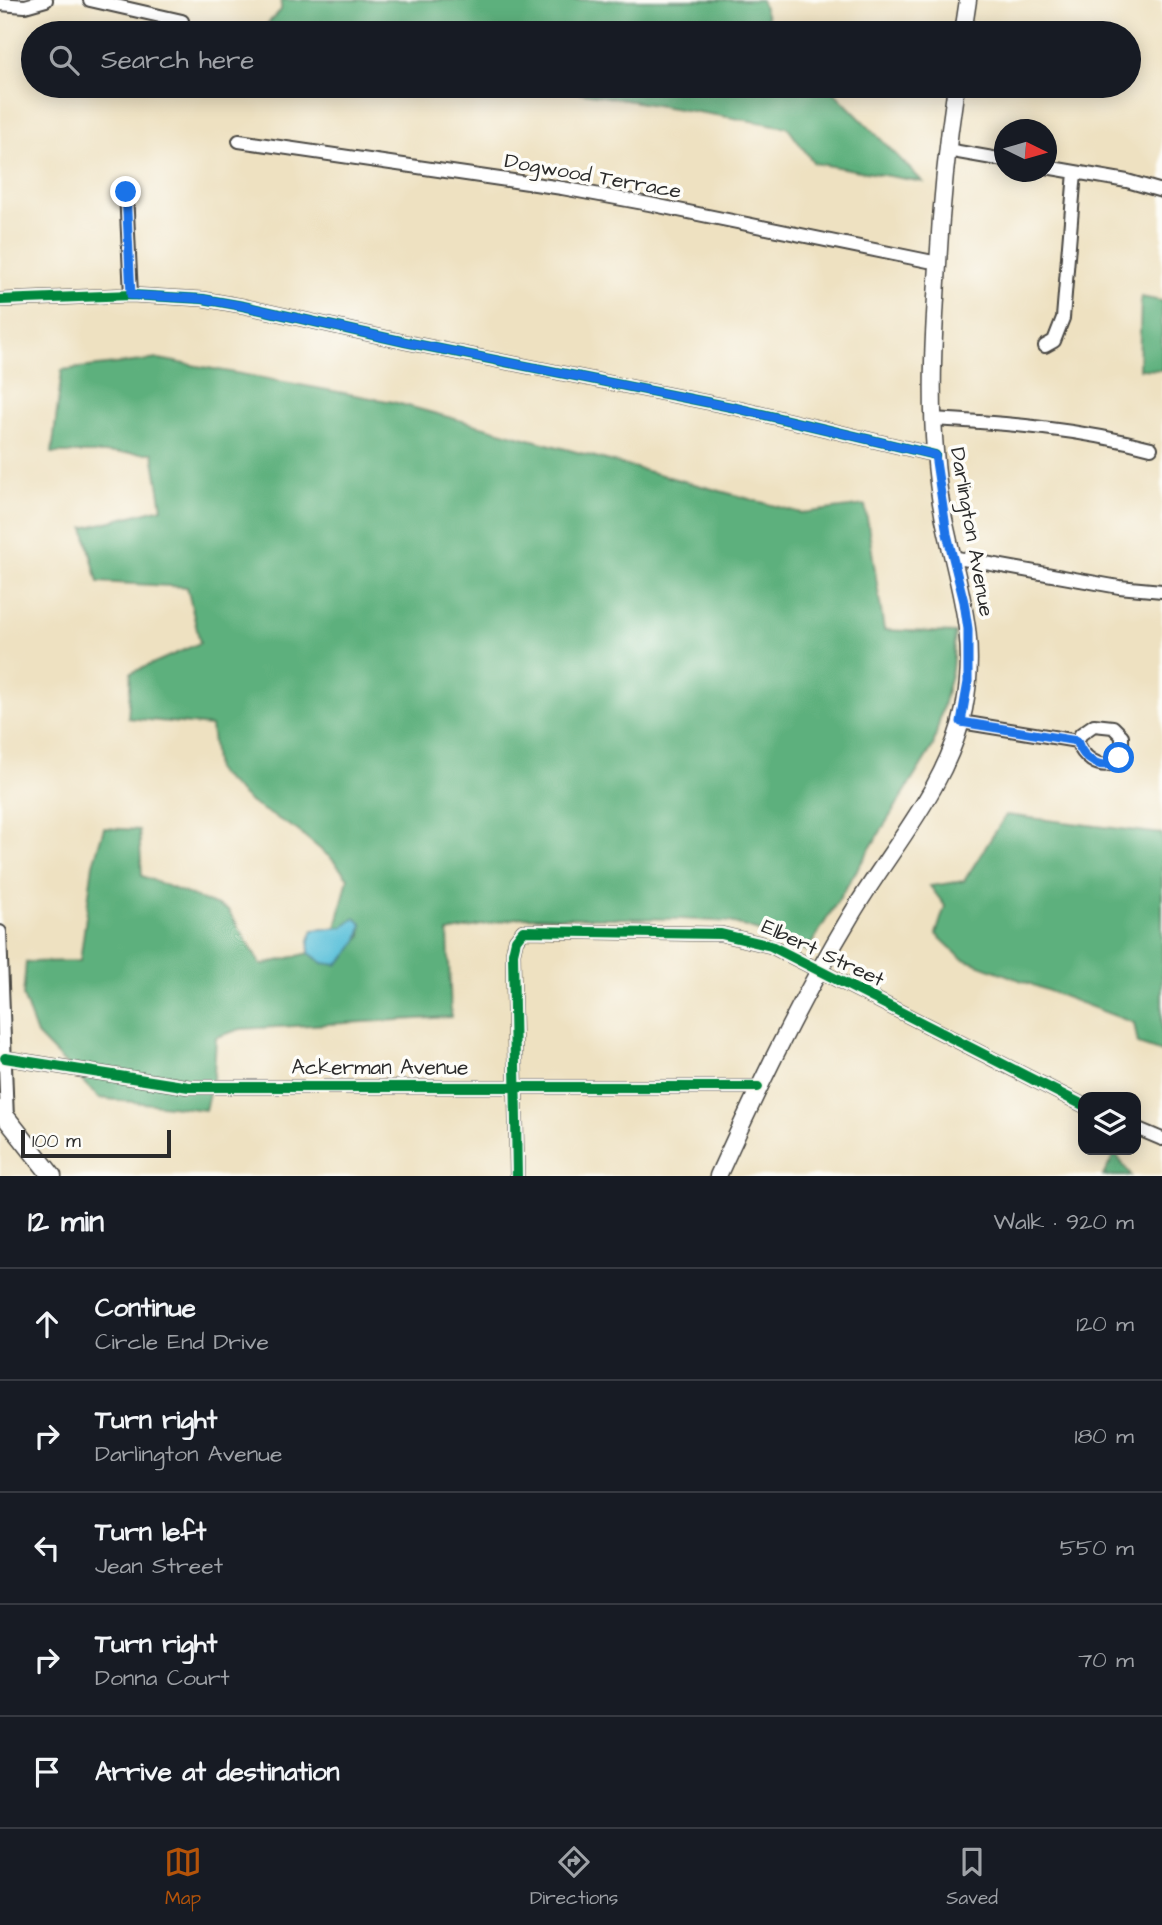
<!DOCTYPE html>
<meta charset="utf-8">
<style>
body{margin:0;font-family:"Architects Daughter",sans-serif;background:#242831;color:#f1f3f6}
.controls{position:absolute;right:21px;bottom:21px;display:grid;overflow:hidden;border-radius:14px;box-shadow:0 4px 18px #0003}
.controls button{width:63px;height:63px;display:grid;place-items:center;padding:0;border:0;border-bottom:2px solid #363941;background:#171b24;color:#f1f3f6;font:35px sans-serif}
.compass{position:absolute;left:994px;top:119px;width:63px;height:63px;border-radius:50%;background:#171b24;box-shadow:0 4px 18px #0003;rotate:95deg}
.scale{position:absolute;left:21px;bottom:18px;width:150px;box-sizing:border-box;padding-left:7px;border:4px solid #2b2b2b;border-top:0;font-size:19px;line-height:24px;white-space:nowrap;color:#2b2b2b;-webkit-text-stroke:5px #fdfcf7;paint-order:stroke}
.stop{position:absolute;width:21px;height:21px;margin:-16px;border:5px solid #1a73e8;border-radius:50%;background:#fff}
.stop.end{background:#1a73e8;border-color:#fff;box-shadow:0 2px 7px #0008}
.list{margin:0;padding:0;list-style:none}
h2{display:flex;justify-content:space-between;align-items:center;height:91px;margin:0;padding:0 28px;font-size:30px}
h2 small{font-size:23px;font-weight:400;color:#9ea1a6}
.list li{display:grid;grid-template-columns:46px 1fr auto;gap:21px;align-items:center;box-sizing:border-box;height:112px;padding:0 28px;border-top:2px solid #363941}
.list b{display:block;font-size:26px;white-space:nowrap}
.list p{margin:0;font-size:23px;white-space:nowrap;color:#9ea1a6}
.list em{font-size:23px;font-style:normal;color:#9ea1a6}
.icon{flex:none;width:38px;height:38px;fill:none;stroke:currentColor;stroke-width:2;stroke-linecap:round;stroke-linejoin:round}
.map{position:relative;flex:none;width:1162px;height:1176px;overflow:hidden}
.search{position:absolute;background:#171b24;box-shadow:0 4px 18px #0003;left:21px;right:21px;top:21px;height:77px;display:flex;align-items:center;gap:18px;box-sizing:border-box;padding:0 24px;border-radius:38px;color:#9ea1a6;font-size:26px}
.sheet{height:651px;background:#171b24}
nav{display:flex;justify-content:space-around;align-items:center;box-sizing:border-box;height:98px;border-top:2px solid #363941;background:#171b24;font-size:19px;color:#9ea1a6}
nav a{display:grid;justify-items:center;gap:4px}
nav .on{color:#b45309}
.map>svg:first-child{display:block}
.forest{fill:#5db07d;stroke:#446e54;stroke-width:2}
.water{fill:#5cc1da;stroke:#447682;stroke-width:2}
.lines{fill:none;stroke-linecap:round;stroke-linejoin:round}
.minor-casing{stroke:#484642;stroke-width:16}
.secondary-casing{stroke:#484642;stroke-width:19}
.primary-casing{stroke:#484642;stroke-width:21}
.minor{stroke:#fff;stroke-width:12}
.secondary{stroke:#fff;stroke-width:16}
.primary{stroke:#fff;stroke-width:18}
.cycleway-casing{stroke:#fdfcf7;stroke-width:15}
.cycleway{stroke:#00873e;stroke-width:10}
.route{stroke:#1a73e8;stroke-width:9}
.labels{text-anchor:middle;dominant-baseline:central;stroke-width:7;stroke-linejoin:round;paint-order:stroke}
.street-label{font-size:21px;fill:#2b2b2b;stroke:#fdfcf7}
</style>
<div class="map">
<svg width="1162" height="1176" viewBox="0 0 1162 1176">
<rect width="100%" height="100%" fill="#fdfcf7"/>
<filter id="ink" filterUnits="userSpaceOnUse"><feTurbulence type="fractalNoise" baseFrequency=".0143" numOctaves="2"/><feDisplacementMap in="SourceGraphic" scale="14" xChannelSelector="R" yChannelSelector="G"/><feConvolveMatrix kernelMatrix="1 2 1 2 8 2 1 2 1" color-interpolation-filters="sRGB"/></filter>
<filter id="wash" filterUnits="userSpaceOnUse"><feTurbulence type="fractalNoise" baseFrequency=".00686" numOctaves="4" result="noise"/><feDisplacementMap in="SourceGraphic" scale="28" xChannelSelector="R" yChannelSelector="G"/><feGaussianBlur stdDeviation="1.57" result="paint"/><feColorMatrix in="noise" values="0 0 0 0 0 0 0 0 0 0 0 0 0 0 0 0 0 1.4 0 .05"/><feComposite in="paint" operator="in"/></filter>
<g filter="url(#wash)">
<rect width="100%" height="100%" fill="#eee1c1"/>
<path class="forest" d="M 281,0 L 761,0 L 771,28 L 776,33 L 258,33 L 281,10 Z
M 541,86 L 828,86 L 923,182 L 814,163 L 787,127 Z
M 1141,297 L 1162,301 L 1162,370 L 1139,369 Z
M 159,359 L 393,402 L 801,513 L 865,505 L 884,630 L 955,633 L 952,670 L 933,746 L 807,951 L 765,933 L 730,922 L 681,919 L 521,917 L 448,932 L 451,1017 L 241,1029 L 216,1037 L 214,1074 L 205,1110 L 99,1098 L 37,1035 L 23,996 L 26,962 L 80,961 L 93,864 L 104,828 L 139,830 L 142,876 L 228,910 L 261,965 L 309,953 L 323,963 L 361,937 L 362,924 L 355,918 L 343,927 L 336,928 L 348,878 L 332,859 L 297,830 L 251,803 L 216,771 L 211,726 L 128,718 L 131,673 L 200,643 L 187,587 L 98,582 L 84,528 L 162,508 L 153,453 L 52,453 L 62,370 Z
M 1006,815 L 1162,834 L 1162,1052 L 1138,1044 L 1134,1023 L 961,958 L 936,934 L 945,906 L 930,886 L 964,881 Z
M 1115,1153 L 1131,1176 L 1103,1176 Z"/>
<path class="water" d="M 355,918 L 362,924 C 360,942 350,953 337,965 L 323,963 L 309,953 L 309,940 L 313,930 L 343,927 Z"/>
</g>
<g filter="url(#ink)">
<g class="lines">
<defs>
<path id="minor" d="M 90,0 L 182,21
M 0,4 L 25,6 L 46,0
M 239,141 L 562,188 L 649,204 L 938,263
M 947,150 L 1004,160
M 1046,167 L 1127,181 L 1162,191
M 126,192 L 131,295
M 0,300 L 131,295 L 203,299 L 243,306 L 405,342 L 736,408 L 935,455
M 1045,346 L 1054,341 L 1063,318 L 1075,172
M 932,419 C 1006,423 1079,429 1151,448
M 952,557 L 1119,587 L 1162,591
M 961,722 L 1077,741
M 1094,725 L 1113,727 L 1122,736 L 1122,752 L 1114,763 C 1097,769 1083,757 1077,741 L 1081,734 Z
M 0,932 L 7,1119
M 5,1058 L 189,1087 L 758,1087
M 1136,1128 L 1162,1139
M 517,1176 L 513,953 L 516,940 L 523,931 L 721,934 L 771,946 L 1083,1105"/>
<path id="secondary" d="M 963,33 L 968,0
M 718,1176 C 758,1088 800,1000 850,917 C 889,850 948,787 964,709 C 977,643 962,600 948,537 C 941,509 937,480 935,451 C 930,388 934,328 938,265 C 941,205 947,146 956,86"/>
<path id="primary" d="M 0,1110 L 52,1176"/>
</defs>
<use href="#minor" class="minor-casing"/>
<use href="#secondary" class="secondary-casing"/>
<use href="#primary" class="primary-casing"/>
<use href="#minor" class="minor"/>
<use href="#secondary" class="secondary"/>
<use href="#primary" class="primary"/>
<defs>
<path id="cycleway" d="M 0,300 L 131,295 L 203,299 L 243,306 L 405,342 L 736,408 L 935,455
M 5,1058 L 189,1087 L 758,1087
M 517,1176 L 513,953 L 516,940 L 523,931 L 721,934 L 771,946 L 1083,1105"/>
</defs>
<use href="#cycleway" class="cycleway-casing"/>
<use href="#cycleway" class="cycleway"/>
</g>
</g>
<g class="lines" filter="url(#ink)">
<path class="route" d="M 126,192 L 131,295 L 203,299 L 243,306 L 405,342 L 736,408 L 935,455 L 947,534 L 964,602 L 968,629 L 968,682 L 961,722 L 1077,741 C 1083,759 1103,774 1119,758"/>
</g>
<g class="labels">
<g class="street-label">
<text transform="translate(593 176) rotate(10)">Dogwood Terrace</text>
<text transform="translate(972 532) rotate(80)">Darlington Avenue</text>
<text transform="translate(823 953) rotate(25)">Elbert Street</text>
<text x="380" y="1067">Ackerman Avenue</text>
</g>
</g>
</svg>
<div class="controls">
<button><svg class="icon" aria-label="layers" viewBox="0 0 24 24"><path d="M12 4l9 5-9 5-9-5zM3 14l9 5 9-5"/></svg></button>
</div>
<svg class="compass" viewBox="-18 -18 36 36"><path d="M0-13l5 13h-10z" fill="#e53935"/><path d="M0 13l5-13h-10z" fill="#9ea1a6"/></svg>
<div class="scale">100 m</div>
<div class="stop" style="left:1119px;top:758px"></div>
<div class="stop end" style="left:126px;top:192px"></div>
<div class="search"><svg class="icon" aria-label="search" viewBox="0 0 24 24"><circle cx="10" cy="10" r="6"/><path d="M15 15l6 6"/></svg>Search here</div>
</div>
<section class="sheet">
<h2>12 min<small>Walk · 920 m</small></h2>
<ul class="list">
<li><svg class="icon" aria-label="ahead" viewBox="0 0 24 24"><path d="M12 20V5M6 11l6-6 6 6"/></svg><div><b>Continue</b><p>Circle End Drive</p></div><em>120 m</em></li>
<li><svg class="icon" aria-label="right" viewBox="0 0 24 24"><path d="M7 20v-9h11M14 6l5 5-5 5"/></svg><div><b>Turn right</b><p>Darlington Avenue</p></div><em>180 m</em></li>
<li><svg class="icon" aria-label="left" viewBox="0 0 24 24"><path d="M17 20v-9H6M10 6l-5 5 5 5"/></svg><div><b>Turn left</b><p>Jean Street</p></div><em>550 m</em></li>
<li><svg class="icon" aria-label="right" viewBox="0 0 24 24"><path d="M7 20v-9h11M14 6l5 5-5 5"/></svg><div><b>Turn right</b><p>Donna Court</p></div><em>70 m</em></li>
<li><svg class="icon" aria-label="arrive" viewBox="0 0 24 24"><path d="M6 21V4h12l-3 4 3 4H6"/></svg><div><b>Arrive at destination</b></div></li>
</ul>
</section>
<nav>
<a class="on"><svg class="icon" aria-label="map" viewBox="0 0 24 24"><path d="M3 6l6-2 6 2 6-2v14l-6 2-6-2-6 2zM9 4v14M15 6v14"/></svg>Map</a>
<a><svg class="icon" aria-label="directions" viewBox="0 0 24 24"><path d="M12 3l9 9-9 9-9-9zM9 14v-3h6M13 9l2 2-2 2"/></svg>Directions</a>
<a><svg class="icon" aria-label="saved" viewBox="0 0 24 24"><path d="M7 4h10v16l-5-4-5 4z"/></svg>Saved</a>
</nav>
